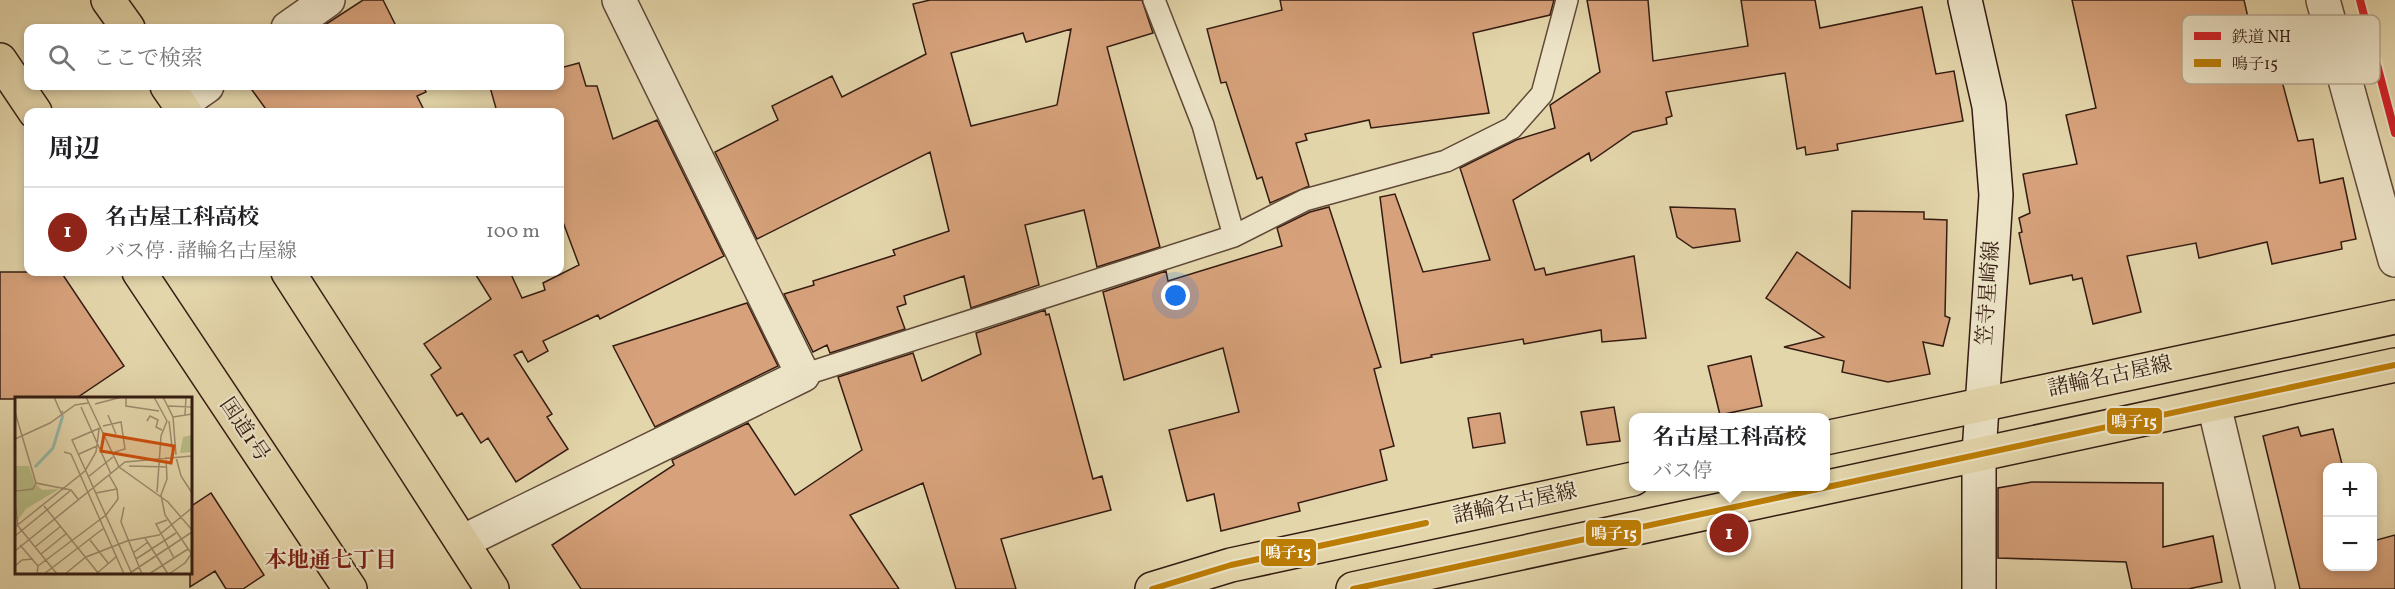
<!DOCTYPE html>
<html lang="ja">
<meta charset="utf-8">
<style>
body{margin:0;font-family:Vollkorn,"Noto Serif JP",serif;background:#f6f6f6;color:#202124}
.controls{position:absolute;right:18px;bottom:18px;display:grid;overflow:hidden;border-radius:12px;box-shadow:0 3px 9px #0003}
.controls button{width:54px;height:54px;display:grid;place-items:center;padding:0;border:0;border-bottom:2px solid #e0e0e0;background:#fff;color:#202124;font:30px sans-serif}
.you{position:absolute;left:1176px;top:296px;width:21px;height:21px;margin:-15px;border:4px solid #fff;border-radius:50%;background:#1a73e8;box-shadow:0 0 0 9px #1a73e833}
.badge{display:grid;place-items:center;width:39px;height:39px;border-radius:50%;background:#8f2418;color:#fff;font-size:20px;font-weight:700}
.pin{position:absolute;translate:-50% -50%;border:3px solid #fff;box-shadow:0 2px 6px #0006}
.popup{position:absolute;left:1629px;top:413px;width:201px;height:78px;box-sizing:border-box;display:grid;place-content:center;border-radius:12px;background:#fff;filter:drop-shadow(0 2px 4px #0005);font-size:20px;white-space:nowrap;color:#757577}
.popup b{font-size:22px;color:#202124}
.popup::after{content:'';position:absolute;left:50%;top:100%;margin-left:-12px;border:12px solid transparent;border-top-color:#fff}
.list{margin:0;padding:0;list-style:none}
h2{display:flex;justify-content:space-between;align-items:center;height:78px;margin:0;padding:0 24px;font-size:26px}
h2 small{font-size:20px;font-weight:400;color:#757577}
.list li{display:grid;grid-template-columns:39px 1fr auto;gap:18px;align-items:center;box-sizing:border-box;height:90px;padding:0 24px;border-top:2px solid #e0e0e0}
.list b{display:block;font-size:22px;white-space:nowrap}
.list p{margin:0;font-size:20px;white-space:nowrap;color:#757577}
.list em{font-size:20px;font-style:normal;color:#757577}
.icon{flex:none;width:33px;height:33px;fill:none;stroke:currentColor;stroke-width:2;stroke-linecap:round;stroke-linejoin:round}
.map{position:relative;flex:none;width:2395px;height:589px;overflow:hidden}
.search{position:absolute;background:#fff;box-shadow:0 3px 9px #0003;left:24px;top:24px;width:540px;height:66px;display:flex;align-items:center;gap:15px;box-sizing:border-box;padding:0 21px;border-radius:12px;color:#757577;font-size:22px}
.panel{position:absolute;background:#fff;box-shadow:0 3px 9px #0003;left:24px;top:108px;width:540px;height:168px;border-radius:12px}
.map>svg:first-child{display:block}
.building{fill:#d7a27b;stroke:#341c12;stroke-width:1.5;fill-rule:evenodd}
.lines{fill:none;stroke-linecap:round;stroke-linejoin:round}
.lane-casing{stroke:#604a38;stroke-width:24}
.street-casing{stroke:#604a38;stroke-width:36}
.secondary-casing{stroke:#341c12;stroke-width:36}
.primary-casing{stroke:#341c12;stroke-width:36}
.highway-casing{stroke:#341c12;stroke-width:36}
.lane{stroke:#ede4c8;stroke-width:21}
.street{stroke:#ede4c8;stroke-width:33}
.secondary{stroke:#ede4c8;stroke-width:33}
.primary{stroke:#e4d6ab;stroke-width:33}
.highway{stroke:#e4d6ab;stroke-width:33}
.bus-1-casing{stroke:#ede4c8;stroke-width:10}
.bus-1{stroke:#bc7d05;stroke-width:6}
.rail-1-casing{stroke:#ede4c8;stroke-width:12}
.rail-1{stroke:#d12027;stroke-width:8}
.labels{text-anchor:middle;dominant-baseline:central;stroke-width:4.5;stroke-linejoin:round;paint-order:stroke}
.street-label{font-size:21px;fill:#341c12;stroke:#ede4c8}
.neighbourhood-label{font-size:22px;font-weight:bold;fill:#7a1f14;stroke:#ede4c8}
.inset-river{fill:none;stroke:#95b9a9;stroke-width:3}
.inset-road{fill:none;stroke:#9e8c6e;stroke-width:1.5}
.view{fill:#cd500d;fill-opacity:0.15;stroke:#cd500d;stroke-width:3}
.inset-edge{fill:none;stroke:#341c12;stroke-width:3}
.key{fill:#ede4c8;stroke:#b6a891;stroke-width:1.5}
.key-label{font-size:16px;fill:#341c12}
.line-badge{stroke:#ede4c8;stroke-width:2}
.badge-label{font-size:16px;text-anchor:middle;font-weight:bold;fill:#fff}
</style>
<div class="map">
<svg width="2395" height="589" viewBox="0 0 2395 589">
<rect width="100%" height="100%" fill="#e4d6ab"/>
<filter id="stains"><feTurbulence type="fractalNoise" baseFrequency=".00333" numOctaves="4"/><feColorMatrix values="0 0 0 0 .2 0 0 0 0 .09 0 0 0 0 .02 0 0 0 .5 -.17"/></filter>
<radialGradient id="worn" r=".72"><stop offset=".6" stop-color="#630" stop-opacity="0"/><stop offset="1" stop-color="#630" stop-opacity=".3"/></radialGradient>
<path class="building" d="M 363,0 L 383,0 L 397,28 L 320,28 Z
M 930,0 L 1142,0 L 1153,33 L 1107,47 L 1160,247 L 1097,267 L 1084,210 L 1025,225 L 1039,285 L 971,308 L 964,276 L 904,296 L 906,304 L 897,307 L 905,329 L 830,353 L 827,345 L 813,352 L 784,294 L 814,285 L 813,281 L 895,255 L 893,250 L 949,231 L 930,152 L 757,239 L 715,152 L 778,120 L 772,106 L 832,76 L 842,97 L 926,54 L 913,4 ZM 1071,29 L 1057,105 L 971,126 L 951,53 L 1023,33 L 1026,42 Z
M 1280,0 L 1554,0 L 1550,15 L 1473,33 L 1489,113 L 1371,128 L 1369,120 L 1305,134 L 1307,140 L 1296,143 L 1309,186 L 1270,203 L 1262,177 L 1257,179 L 1226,82 L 1221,83 L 1207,29 L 1282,10 Z
M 1587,0 L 1648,0 L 1653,61 L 1748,46 L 1741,0 L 1815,0 L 1820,28 L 1922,7 L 1936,74 L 1954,71 L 1963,121 L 1837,144 L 1838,150 L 1806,155 L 1805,147 L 1797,149 L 1785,73 L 1666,92 L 1672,116 L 1666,118 L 1667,124 L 1633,132 L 1591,161 L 1589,153 L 1513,200 L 1535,270 L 1544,268 L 1546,275 L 1634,256 L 1646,338 L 1602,342 L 1601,330 L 1524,344 L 1523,339 L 1431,355 L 1432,357 L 1401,363 L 1380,197 L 1395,194 L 1423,272 L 1490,260 L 1460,168 L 1516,140 L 1555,128 L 1550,105 L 1600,72 Z
M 2072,0 L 2244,0 L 2261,74 L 2279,70 L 2298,141 L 2313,139 L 2320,183 L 2343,178 L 2356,239 L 2341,242 L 2342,249 L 2272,264 L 2267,242 L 2199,258 L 2196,243 L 2127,256 L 2141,312 L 2093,324 L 2082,278 L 2073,280 L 2072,275 L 2030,284 L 2019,233 L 2022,232 L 2019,218 L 2030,213 L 2023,174 L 2077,164 L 2066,115 L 2096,108 Z
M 579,63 L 586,86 L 597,86 L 613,139 L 657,120 L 724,256 L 600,319 L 598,315 L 543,341 L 548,351 L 528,362 L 522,351 L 514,355 L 552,414 L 547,417 L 568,449 L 516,482 L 488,438 L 481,443 L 462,413 L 457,416 L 431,375 L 441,368 L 424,344 L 491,299 L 474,272 L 510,272 L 522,298 L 545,290 L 543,283 L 579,265 L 560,214 L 560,112 L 497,112 L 490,87 L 560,86 L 560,68 Z
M 249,86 L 423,86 L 426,92 L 417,96 L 425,112 L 268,112 Z
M 1329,207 L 1381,367 L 1374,369 L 1394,446 L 1380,450 L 1387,480 L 1298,503 L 1300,511 L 1221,531 L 1214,494 L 1187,501 L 1169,430 L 1239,412 L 1223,348 L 1124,380 L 1103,292 L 1166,271 L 1168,281 L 1282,246 L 1277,228 L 1310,212 Z
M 1670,207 L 1735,209 L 1740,241 L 1693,248 L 1677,237 Z
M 1852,211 L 1924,212 L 1924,219 L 1947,220 L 1945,316 L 1950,318 L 1943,346 L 1923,342 L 1930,374 L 1888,382 L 1842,372 L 1844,361 L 1784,347 L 1824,337 L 1766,298 L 1797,252 L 1850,288 Z
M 0,272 L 61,272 L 124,366 L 75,399 L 0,399 Z
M 747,303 L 778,366 L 655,427 L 613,346 Z
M 1045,310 L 1046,315 L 1049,314 L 1093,479 L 1102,476 L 1111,510 L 1001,539 L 1016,589 L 956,589 L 923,483 L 850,515 L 899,589 L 581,589 L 552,545 L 674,465 L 672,460 L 748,423 L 795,495 L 862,450 L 838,377 L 913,353 L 922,381 L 981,354 L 976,333 Z
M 1751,356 L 1762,406 L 1720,415 L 1708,366 Z
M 1614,407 L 1620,441 L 1587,445 L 1581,412 Z
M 1500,413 L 1505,443 L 1473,448 L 1468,418 Z
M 2298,427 L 2301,436 L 2333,429 L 2343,468 L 2328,468 L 2328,567 L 2373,567 L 2373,541 L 2395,535 L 2395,589 L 2300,589 L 2263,436 Z
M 2032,482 L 2163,483 L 2163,547 L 2213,536 L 2222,582 L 2188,589 L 2132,589 L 2126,562 L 1998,558 L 1998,488 Z
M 211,493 L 264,575 L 243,589 L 226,589 L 215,571 L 190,587 L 190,507 Z"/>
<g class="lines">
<defs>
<path id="lane" d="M 1154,0 L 1203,125 L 1234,236
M 803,375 L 1234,236 L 1305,200 L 1446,161 L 1512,128 L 1542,94 L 1567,0"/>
<path id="street" d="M 2323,0 L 2395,260
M 288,28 L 328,0
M 180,105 L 207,86
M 2214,405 L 2258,589
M 462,542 L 803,375 L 619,0"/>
<path id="secondary" d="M 1965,0 L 1989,106 L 1996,195 L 1979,453 L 1979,589"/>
<path id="primary" d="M 1825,438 L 2395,317
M 1152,589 L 1231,565 L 1633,479
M 1353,589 L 2395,365"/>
<path id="highway" d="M 108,0 L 128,28
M 0,60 L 35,112
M 167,86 L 185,112
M 139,272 L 350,589
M 288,272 L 492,589"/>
</defs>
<use href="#lane" class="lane-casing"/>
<use href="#street" class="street-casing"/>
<use href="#secondary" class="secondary-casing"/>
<use href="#primary" class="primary-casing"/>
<use href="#highway" class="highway-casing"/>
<use href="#lane" class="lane"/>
<use href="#street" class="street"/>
<use href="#secondary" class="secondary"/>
<use href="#primary" class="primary"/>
<use href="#highway" class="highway"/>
<defs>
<path id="bus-1" d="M 1152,589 L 1231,565 L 1426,523
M 1353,589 L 2395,365"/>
</defs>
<use href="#bus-1" class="bus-1-casing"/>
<use href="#bus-1" class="bus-1"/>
<defs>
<path id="rail-1" d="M 2360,0 L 2395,133"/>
</defs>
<use href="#rail-1" class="rail-1-casing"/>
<use href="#rail-1" class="rail-1"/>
</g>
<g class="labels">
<g class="street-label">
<text transform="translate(1989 293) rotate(-86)">笠寺星崎線</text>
<text transform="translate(2110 377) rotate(-12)">諸輪名古屋線</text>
<text transform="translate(244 430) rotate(56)">国道1号</text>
<text transform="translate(1515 504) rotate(-12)">諸輪名古屋線</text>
</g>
<g class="neighbourhood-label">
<text x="331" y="561">本地通七丁目</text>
</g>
</g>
<g transform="translate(15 397)">
<rect width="177" height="177" fill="#e4d6ab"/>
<path d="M 177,38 L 177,55 L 165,56 L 168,40 ZM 0,69 L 14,69 L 20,86 L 17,91 L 0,93 ZM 22,88 L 27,93 L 44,92 L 11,112 L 3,123 L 0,95 Z" fill="#b7bd86"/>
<path class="inset-river" d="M 20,70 L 38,51 L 48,18"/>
<path class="inset-road" d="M 39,0 L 46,16 L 48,14M 71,0 L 104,70 L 153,105 L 177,133M 111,0 L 111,9 L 144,14M 139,0 L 152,24 L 146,39 L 142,95M 148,0 L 158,20 L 161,58M 80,7 L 107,0M 153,9 L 177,10M 66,10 L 96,77M 0,15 L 21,86 L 56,93 L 63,102M 93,18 L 101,37M 170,18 L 171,0M 158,20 L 177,17M 132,24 L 135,19 L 143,23 L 141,30 L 147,33M 154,24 L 158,58M 88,29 L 106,25 L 110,52 L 100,55M 85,31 L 57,43 L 117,177M 0,42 L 35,26 L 60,8 L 73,6M 49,55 L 56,57 L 109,177M 64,57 L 82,49M 151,60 L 152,82 L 146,98 L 150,118 L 176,156M 161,60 L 166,79 L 177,96M 114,69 L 152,70M 73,80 L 98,60M 0,94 L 18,92 L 21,86M 81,96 L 102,92M 0,103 L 3,129 L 42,177M 29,109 L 84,177M 109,110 L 106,125 L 127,177M 152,123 L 141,127 L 159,161M 0,130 L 70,74 L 81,55 L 84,32M 0,139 L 55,94M 130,141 L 153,177M 75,143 L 93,166M 5,148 L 23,169 L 22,177M 20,150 L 46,129M 0,154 L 110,65 L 177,59M 118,156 L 133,145M 26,157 L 52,136M 121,162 L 161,136M 0,169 L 7,163 L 18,162M 23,169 L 91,118 L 103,102 L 102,92 L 94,78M 115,176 L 177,135M 29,177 L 89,131M 50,177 L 71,160 L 112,144 L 144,138 L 177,111M 81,177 L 101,160M 134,177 L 173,152M 154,177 L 170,166 L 177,156"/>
<path class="view" d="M 89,37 L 159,49 L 156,66 L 86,54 Z"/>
<rect width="177" height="177" class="inset-edge"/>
</g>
<rect x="2182" y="15" width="198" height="69" rx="9" class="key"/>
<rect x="2194" y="32" width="27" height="8" fill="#d12027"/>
<rect x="2194" y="59" width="27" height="8" fill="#bc7d05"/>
<g class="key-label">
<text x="2232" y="42">鉄道 NH</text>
<text x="2232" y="69">鳴子15</text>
</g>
<g class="line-badge">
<rect x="2106" y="407" width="57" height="28" rx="6" fill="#bc7d05"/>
<rect x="1585" y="519" width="57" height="28" rx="6" fill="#bc7d05"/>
<rect x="1260" y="538" width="57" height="29" rx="6" fill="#bc7d05"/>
</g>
<g class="badge-label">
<text x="2134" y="427">鳴子15</text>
<text x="1614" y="539">鳴子15</text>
<text x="1288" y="558">鳴子15</text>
</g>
<rect width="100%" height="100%" filter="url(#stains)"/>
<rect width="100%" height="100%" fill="url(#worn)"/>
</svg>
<div class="controls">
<button>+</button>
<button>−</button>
</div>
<div class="you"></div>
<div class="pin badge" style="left:1729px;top:533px">1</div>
<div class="popup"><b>名古屋工科高校</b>バス停</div>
<div class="search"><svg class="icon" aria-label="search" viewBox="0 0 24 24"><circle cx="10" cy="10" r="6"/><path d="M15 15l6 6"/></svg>ここで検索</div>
<section class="panel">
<h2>周辺<small></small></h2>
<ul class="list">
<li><span class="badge">1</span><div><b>名古屋工科高校</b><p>バス停 · 諸輪名古屋線</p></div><em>100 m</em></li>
</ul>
</section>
</div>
